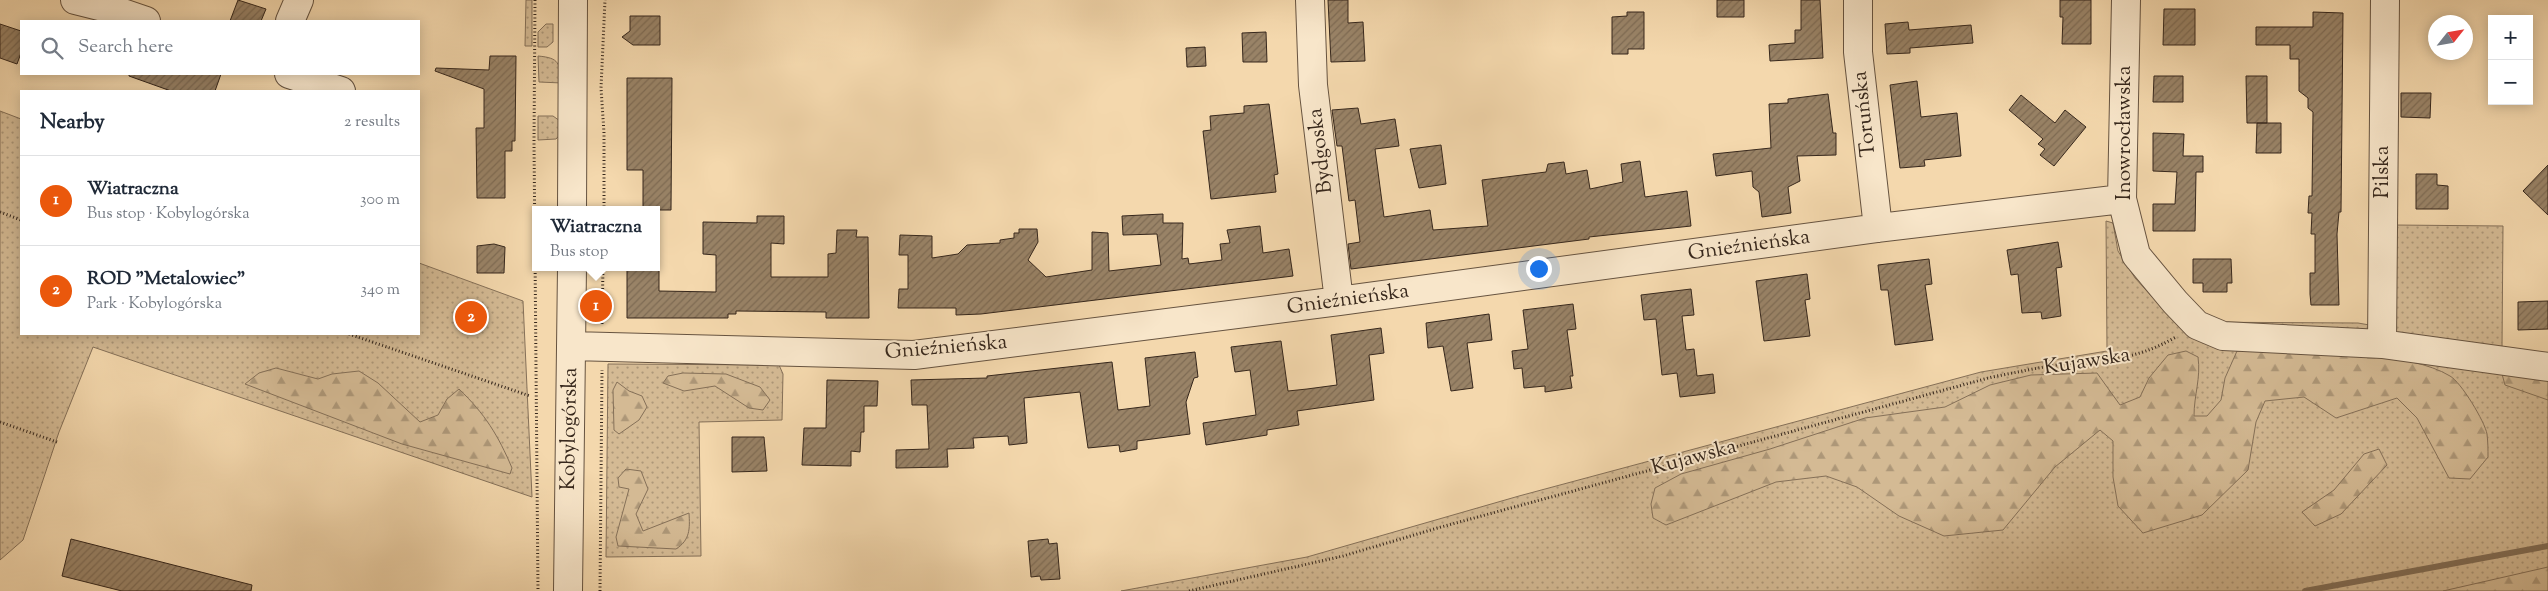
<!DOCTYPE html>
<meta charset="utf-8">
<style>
body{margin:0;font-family:"Sorts Mill Goudy",serif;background:#f6f6f7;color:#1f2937}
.controls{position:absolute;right:15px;top:15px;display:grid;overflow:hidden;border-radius:0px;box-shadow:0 2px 12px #0003}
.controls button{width:45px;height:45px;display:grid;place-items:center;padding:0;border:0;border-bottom:1px solid #e0e1e3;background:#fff;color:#1f2937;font:25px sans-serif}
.compass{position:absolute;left:2428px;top:15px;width:45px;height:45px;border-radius:50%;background:#fff;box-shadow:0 2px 12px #0003;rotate:59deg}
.you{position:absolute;left:1538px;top:268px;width:18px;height:18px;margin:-12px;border:4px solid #fff;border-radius:50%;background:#1a73e8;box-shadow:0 0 0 8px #1a73e833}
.badge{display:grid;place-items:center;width:32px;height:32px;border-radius:50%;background:#ea580c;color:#fff;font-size:16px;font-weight:700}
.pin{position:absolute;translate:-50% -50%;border:2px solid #fff;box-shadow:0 1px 5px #0006}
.popup{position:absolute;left:532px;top:206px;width:128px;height:65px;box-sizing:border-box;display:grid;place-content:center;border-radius:0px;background:#fff;filter:drop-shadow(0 1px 4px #0005);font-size:16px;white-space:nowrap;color:#747a83}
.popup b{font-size:19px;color:#1f2937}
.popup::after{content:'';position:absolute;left:50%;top:100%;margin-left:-10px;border:10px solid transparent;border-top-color:#fff}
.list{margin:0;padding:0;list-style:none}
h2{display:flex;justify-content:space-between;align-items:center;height:65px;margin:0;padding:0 20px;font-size:21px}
h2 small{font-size:16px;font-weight:400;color:#747a83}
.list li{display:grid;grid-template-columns:32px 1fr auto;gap:15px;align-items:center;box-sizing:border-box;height:90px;padding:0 20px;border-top:1px solid #e0e1e3}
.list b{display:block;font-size:19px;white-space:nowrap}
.list p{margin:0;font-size:16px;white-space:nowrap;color:#747a83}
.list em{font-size:16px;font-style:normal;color:#747a83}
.icon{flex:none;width:28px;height:28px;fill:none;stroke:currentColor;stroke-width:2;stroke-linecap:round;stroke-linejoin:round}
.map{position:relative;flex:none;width:2548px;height:591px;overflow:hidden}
.search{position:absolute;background:#fff;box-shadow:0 2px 12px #0003;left:20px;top:20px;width:400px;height:55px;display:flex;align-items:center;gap:12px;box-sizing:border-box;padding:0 18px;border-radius:0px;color:#747a83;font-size:19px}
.panel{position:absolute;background:#fff;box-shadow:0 2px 12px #0003;left:20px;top:90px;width:400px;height:245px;border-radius:0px}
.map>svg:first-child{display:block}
.green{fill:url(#green-dots);stroke:#857058}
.forest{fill:url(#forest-firs);stroke:#857058}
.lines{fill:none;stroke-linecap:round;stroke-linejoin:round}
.stream{stroke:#816d56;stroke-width:6}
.building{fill:url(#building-hatch);stroke:#36271c}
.minor-casing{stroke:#665340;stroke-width:30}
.path{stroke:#36271c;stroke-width:3;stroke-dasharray:1 2.5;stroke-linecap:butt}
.minor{stroke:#f8e6ca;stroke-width:28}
.labels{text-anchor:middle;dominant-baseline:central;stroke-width:4;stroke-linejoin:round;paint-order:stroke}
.street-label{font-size:21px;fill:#36271c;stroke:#f8e6ca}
</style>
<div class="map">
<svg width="2548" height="591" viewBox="0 0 2548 591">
<defs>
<pattern id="green-dots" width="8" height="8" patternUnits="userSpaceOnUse" patternTransform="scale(1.25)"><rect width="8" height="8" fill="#d4ba94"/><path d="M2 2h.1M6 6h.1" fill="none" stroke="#ad9778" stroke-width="1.8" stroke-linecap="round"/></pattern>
<pattern id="forest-firs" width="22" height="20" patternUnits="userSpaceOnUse" patternTransform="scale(1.25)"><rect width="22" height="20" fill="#d4ba94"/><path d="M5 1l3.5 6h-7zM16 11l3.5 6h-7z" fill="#ad9778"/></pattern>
<pattern id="building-hatch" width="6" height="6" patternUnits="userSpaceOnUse" patternTransform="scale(1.25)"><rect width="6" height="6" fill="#998367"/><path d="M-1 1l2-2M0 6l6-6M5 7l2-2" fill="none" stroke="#7e6b54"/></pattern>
</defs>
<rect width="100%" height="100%" fill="#f4d8ad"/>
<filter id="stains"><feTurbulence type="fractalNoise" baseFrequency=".004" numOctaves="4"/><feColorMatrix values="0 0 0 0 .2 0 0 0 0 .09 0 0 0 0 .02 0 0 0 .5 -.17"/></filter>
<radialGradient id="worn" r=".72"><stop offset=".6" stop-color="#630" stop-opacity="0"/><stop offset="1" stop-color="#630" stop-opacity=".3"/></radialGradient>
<path class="green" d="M 526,0 L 532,0 L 532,46 L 525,46 Z
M 546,24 L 553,24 L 553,42 L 547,47 L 538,47 L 538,32 Z
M 538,56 C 560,58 559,63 562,83 L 539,82 Z
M 0,111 L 21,119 L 21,334 L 419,334 L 419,263 L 523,301 L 532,497 L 93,347 L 59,432 L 23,540 L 0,560 Z
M 538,116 L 553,116 L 560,121 L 559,136 L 556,139 L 538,140 Z
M 2106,221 L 2113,223 L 2118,251 L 2135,278 L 2175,322 L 2358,323 L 2392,329 L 2394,225 L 2503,226 L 2502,349 L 2548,358 L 2548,584 L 2515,591 L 1121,591 L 1307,557 L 1519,496 L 1981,372 L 2107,351 Z
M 608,364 L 779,365 L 783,374 L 782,420 L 699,422 L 701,556 L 606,557 Z"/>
<path class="forest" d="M 2269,350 C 2318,353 2409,351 2450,376 C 2461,382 2485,422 2487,434 C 2488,442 2488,450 2488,457 L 2470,479 L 2449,478 L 2417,418 L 2397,398 L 2336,418 L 2304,397 L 2265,401 L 2256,422 L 2248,470 L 2202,515 L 2143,533 L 2118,506 L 2113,477 L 2113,441 L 2100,430 L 2055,467 L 2003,530 L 1944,536 L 1899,516 L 1857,487 L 1826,476 L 1776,482 L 1666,525 L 1653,518 L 1651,504 L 1655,488 L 1681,474 L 1770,449 L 1865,418 L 1945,407 L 1990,385 L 2031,375 L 2097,373 L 2120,405 L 2140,397 L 2149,378 L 2168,355 L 2186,351 L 2198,357 C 2201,378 2194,395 2194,416 L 2207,416 L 2221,400 L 2225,378 L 2237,351 Z
M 276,368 L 318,379 L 332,374 L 359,371 L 378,383 L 420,422 L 438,415 L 447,399 L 459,389 C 485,414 498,435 512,468 L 510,474 L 402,444 L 245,384 L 259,373 Z
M 683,373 L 726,374 L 760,387 L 770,400 L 763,410 L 749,408 L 715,386 L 684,391 L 663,383 L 668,376 Z
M 2502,374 L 2548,379 L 2548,400 L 2505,385 Z
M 617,382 L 629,391 L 642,396 L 647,407 L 639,420 L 619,434 L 614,430 L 613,390 Z
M 2379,449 L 2387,465 L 2341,514 L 2315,526 L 2302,512 L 2334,490 L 2364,454 Z
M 626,469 L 641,471 L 648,489 L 636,514 L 643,531 L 689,513 C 690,529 690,540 676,549 L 618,546 L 616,537 L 629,489 L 619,487 L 618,478 Z
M 2548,567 L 2548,591 L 2443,591 Z"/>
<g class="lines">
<path class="stream" d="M 2305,591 L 2548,546"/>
</g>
<path class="building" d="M 238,0 L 266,9 L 261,21 L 230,21 Z
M 1328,0 L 1348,0 L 1348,23 L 1363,22 L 1365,61 L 1331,62 Z
M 1717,0 L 1744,0 L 1744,17 L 1717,17 Z
M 1801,0 L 1820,0 L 1823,58 L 1770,61 L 1769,45 L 1795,43 L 1795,30 L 1801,30 Z
M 2060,0 L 2091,0 L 2091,44 L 2062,44 L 2063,17 L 2060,17 Z
M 2164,9 L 2195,9 L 2195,45 L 2163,45 Z
M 1627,12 L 1644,12 L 1644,49 L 1628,49 L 1628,54 L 1612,54 L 1612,17 L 1627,16 Z
M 2313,12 L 2343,13 L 2341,212 L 2339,212 L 2337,234 L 2339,305 L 2311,305 L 2310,294 L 2310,273 L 2315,273 L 2315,234 L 2311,234 L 2312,213 L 2308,213 L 2309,196 L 2312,196 L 2313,112 L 2308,108 L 2308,98 L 2299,91 L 2299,59 L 2290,59 L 2290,45 L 2256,45 L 2256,27 L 2313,27 Z
M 630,16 L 660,16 L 660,45 L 633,45 L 622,37 L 630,31 Z
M 1908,22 L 1909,30 L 1971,25 L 1973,43 L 1910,48 L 1910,53 L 1887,54 L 1885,24 Z
M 0,24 L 21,31 L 21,53 L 17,64 L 0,58 Z
M 1266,32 L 1267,62 L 1243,62 L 1242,33 Z
M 1205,47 L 1206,66 L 1187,67 L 1186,48 Z
M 490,56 L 516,56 L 515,141 L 512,141 L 512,151 L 505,151 L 505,198 L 477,198 L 476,128 L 484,128 L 484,89 L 435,71 L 436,68 L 489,70 Z
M 129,74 L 221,74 L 215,91 L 171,91 L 129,76 Z
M 2154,76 L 2183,76 L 2183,102 L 2153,102 Z
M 2246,76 L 2267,76 L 2267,123 L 2247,123 Z
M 627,78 L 672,78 L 671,210 L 643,210 L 643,170 L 627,170 Z
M 1917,81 L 1921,117 L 1957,113 L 1961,156 L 1924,160 L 1925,166 L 1900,168 L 1890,85 Z
M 2401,93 L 2431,93 L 2430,118 L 2401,117 Z
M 1828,94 L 1833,133 L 1836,133 L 1836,155 L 1797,156 L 1800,181 L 1788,187 L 1791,213 L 1762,217 L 1759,192 L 1753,187 L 1752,171 L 1716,176 L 1713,154 L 1771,148 L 1769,104 L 1788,103 L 1788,99 Z
M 2021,95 L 2055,123 L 2065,110 L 2086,127 L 2054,166 L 2040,155 L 2045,149 L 2038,144 L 2043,139 L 2009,110 Z
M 1269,104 L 1278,174 L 1274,175 L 1276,192 L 1211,199 L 1203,131 L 1211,130 L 1210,116 L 1244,113 L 1244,106 Z
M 1358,108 L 1361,124 L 1395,119 L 1399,146 L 1375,149 L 1384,217 L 1430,210 L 1433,230 L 1488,226 L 1482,180 L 1546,172 L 1548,164 L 1564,162 L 1566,174 L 1587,170 L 1590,189 L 1623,182 L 1621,164 L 1640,161 L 1645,197 L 1687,191 L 1691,226 L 1589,237 L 1589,239 L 1351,269 L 1348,244 L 1360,242 L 1355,200 L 1349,201 L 1342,146 L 1337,146 L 1332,110 Z
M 2257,123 L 2281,123 L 2281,153 L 2256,153 Z
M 2153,133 L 2184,134 L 2183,156 L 2203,156 L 2203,172 L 2196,172 L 2195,231 L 2153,231 L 2153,204 L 2175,204 L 2177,172 L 2153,171 Z
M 1441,145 L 1446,184 L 1419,188 L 1410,149 Z
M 2548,165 L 2548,215 L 2523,191 Z
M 2416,174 L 2437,174 L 2437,185 L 2448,186 L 2448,209 L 2416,209 Z
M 1163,214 L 1163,223 L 1183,223 L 1182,259 L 1188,258 L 1189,264 L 1222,260 L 1220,244 L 1230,243 L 1227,230 L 1260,226 L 1263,253 L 1289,249 L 1293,276 L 981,314 L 956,315 L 956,308 L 898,308 L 899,289 L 908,289 L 908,255 L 899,255 L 900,235 L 932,236 L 932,258 L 958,254 L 967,245 L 1000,243 L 1000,240 L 1014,238 L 1014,233 L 1019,233 L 1019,229 L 1037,229 L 1038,242 L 1028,260 L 1046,277 L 1092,270 L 1092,232 L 1108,233 L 1109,271 L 1161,265 L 1157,234 L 1123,235 L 1122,216 Z
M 757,216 L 784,216 L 784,244 L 771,243 L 771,277 L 828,277 L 828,254 L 836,253 L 837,230 L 857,230 L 856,237 L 868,237 L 869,318 L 826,318 L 826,312 L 736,311 L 736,314 L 728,314 L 728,318 L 627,318 L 627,267 L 659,267 L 659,291 L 716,292 L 716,255 L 703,254 L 703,222 L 757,223 Z
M 2058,242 L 2062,267 L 2056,268 L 2061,316 L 2042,319 L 2041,312 L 2022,313 L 2018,274 L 2011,275 L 2007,250 Z
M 494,244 L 505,247 L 504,273 L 477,273 L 477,246 Z
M 1929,259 L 1932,284 L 1925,285 L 1933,340 L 1895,345 L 1888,290 L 1881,290 L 1878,265 Z
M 2193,259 L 2231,259 L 2232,283 L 2227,283 L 2227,292 L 2203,292 L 2203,283 L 2193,283 Z
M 1807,274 L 1810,299 L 1805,300 L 1810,336 L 1764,341 L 1756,281 Z
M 1691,289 L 1694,315 L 1682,316 L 1686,350 L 1694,349 L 1697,376 L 1713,374 L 1715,393 L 1680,397 L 1677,373 L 1662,375 L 1656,319 L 1644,320 L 1641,295 Z
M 2548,301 L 2548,329 L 2518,330 L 2518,302 Z
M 1573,304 L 1576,329 L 1567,330 L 1573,376 L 1570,376 L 1572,388 L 1545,392 L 1545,386 L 1524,388 L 1522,368 L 1514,369 L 1512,351 L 1528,349 L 1523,310 Z
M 1489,314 L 1492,340 L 1467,343 L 1473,388 L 1451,391 L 1443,346 L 1428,348 L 1426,323 Z
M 1381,328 L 1384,353 L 1369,355 L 1374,400 L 1297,411 L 1299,425 L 1267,430 L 1267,435 L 1206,445 L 1203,423 L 1256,415 L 1250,370 L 1235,372 L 1231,347 L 1281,341 L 1288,391 L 1307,389 L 1337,385 L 1331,335 Z
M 1195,352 L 1198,377 L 1194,378 L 1186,402 L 1190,434 L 1137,441 L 1137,449 L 1120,452 L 1119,445 L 1088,448 L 1080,392 L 1024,398 L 1027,443 L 1009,445 L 1008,436 L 973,438 L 974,448 L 947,449 L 948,467 L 896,468 L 896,450 L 929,449 L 927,405 L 912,405 L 911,380 L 987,378 L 987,376 L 1112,362 L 1118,410 L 1150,406 L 1145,358 Z
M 827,380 L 878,381 L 877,406 L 864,406 L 864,432 L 861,432 L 860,452 L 851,451 L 851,466 L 802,465 L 804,428 L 826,428 Z
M 732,437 L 764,437 L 767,471 L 732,472 Z
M 71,539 L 252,585 L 251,591 L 122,591 L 62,576 Z
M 1048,539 L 1049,544 L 1057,543 L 1060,579 L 1041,580 L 1040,576 L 1031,577 L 1028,541 Z"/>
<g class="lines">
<defs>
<path id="minor" d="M 75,0 L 111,9 L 146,21
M 1310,0 L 1313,85 L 1339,301
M 1858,0 L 1858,52 L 1878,228
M 2126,0 L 2122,199 L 2136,255 L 2175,302 L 2197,325 L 2223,336 L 2382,344 L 2548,367
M 290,21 L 299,0
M 289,74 L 341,91
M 572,210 L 573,0
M 2382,344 L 2385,0
M 571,346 L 914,355 L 1339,301 L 1878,228 L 2122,199
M 568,591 L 572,267"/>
</defs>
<use href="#minor" class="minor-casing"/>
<path class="path" d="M 535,0 L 534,142 L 538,591
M 604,210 L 604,133 L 601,88 L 605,0
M 0,212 L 21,220
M 602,324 L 603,267
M 349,334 L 530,396
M 0,422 L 57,442
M 600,591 L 602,370
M 1189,591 L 1343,556 L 1441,527 L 1992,377 C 2014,373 2035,368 2057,365 C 2105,359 2132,362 2176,337"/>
<use href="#minor" class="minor"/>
</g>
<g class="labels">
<g class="street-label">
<text transform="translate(1865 114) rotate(-96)">Toruńska</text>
<text transform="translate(2125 133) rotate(-90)">Inowrocławska</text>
<text transform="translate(1321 151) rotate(-97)">Bydgoska</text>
<text transform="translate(2383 172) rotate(-90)">Pilska</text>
<text transform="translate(1749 246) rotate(-8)">Gnieźnieńska</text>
<text transform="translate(1348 300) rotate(-8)">Gnieźnieńska</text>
<text transform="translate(946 348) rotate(-5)">Gnieźnieńska</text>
<text transform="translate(2087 362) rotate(-9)">Kujawska</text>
<text transform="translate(570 429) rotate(-89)">Kobylogórska</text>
<text transform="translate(1694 458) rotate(-15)">Kujawska</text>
</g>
</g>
<rect width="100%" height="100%" filter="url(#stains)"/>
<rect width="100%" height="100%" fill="url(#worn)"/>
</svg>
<div class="controls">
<button>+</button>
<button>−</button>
</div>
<svg class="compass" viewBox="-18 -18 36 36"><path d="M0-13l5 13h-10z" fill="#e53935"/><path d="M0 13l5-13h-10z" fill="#747a83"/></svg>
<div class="you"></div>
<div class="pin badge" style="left:596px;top:306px">1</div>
<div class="popup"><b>Wiatraczna</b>Bus stop</div>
<div class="pin badge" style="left:471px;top:317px">2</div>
<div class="search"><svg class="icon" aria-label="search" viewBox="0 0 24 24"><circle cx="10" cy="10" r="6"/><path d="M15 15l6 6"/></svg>Search here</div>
<section class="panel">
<h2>Nearby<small>2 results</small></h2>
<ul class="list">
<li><span class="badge">1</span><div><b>Wiatraczna</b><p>Bus stop · Kobylogórska</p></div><em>300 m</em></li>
<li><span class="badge">2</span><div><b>ROD &quot;Metalowiec&quot;</b><p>Park · Kobylogórska</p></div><em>340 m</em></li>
</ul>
</section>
</div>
